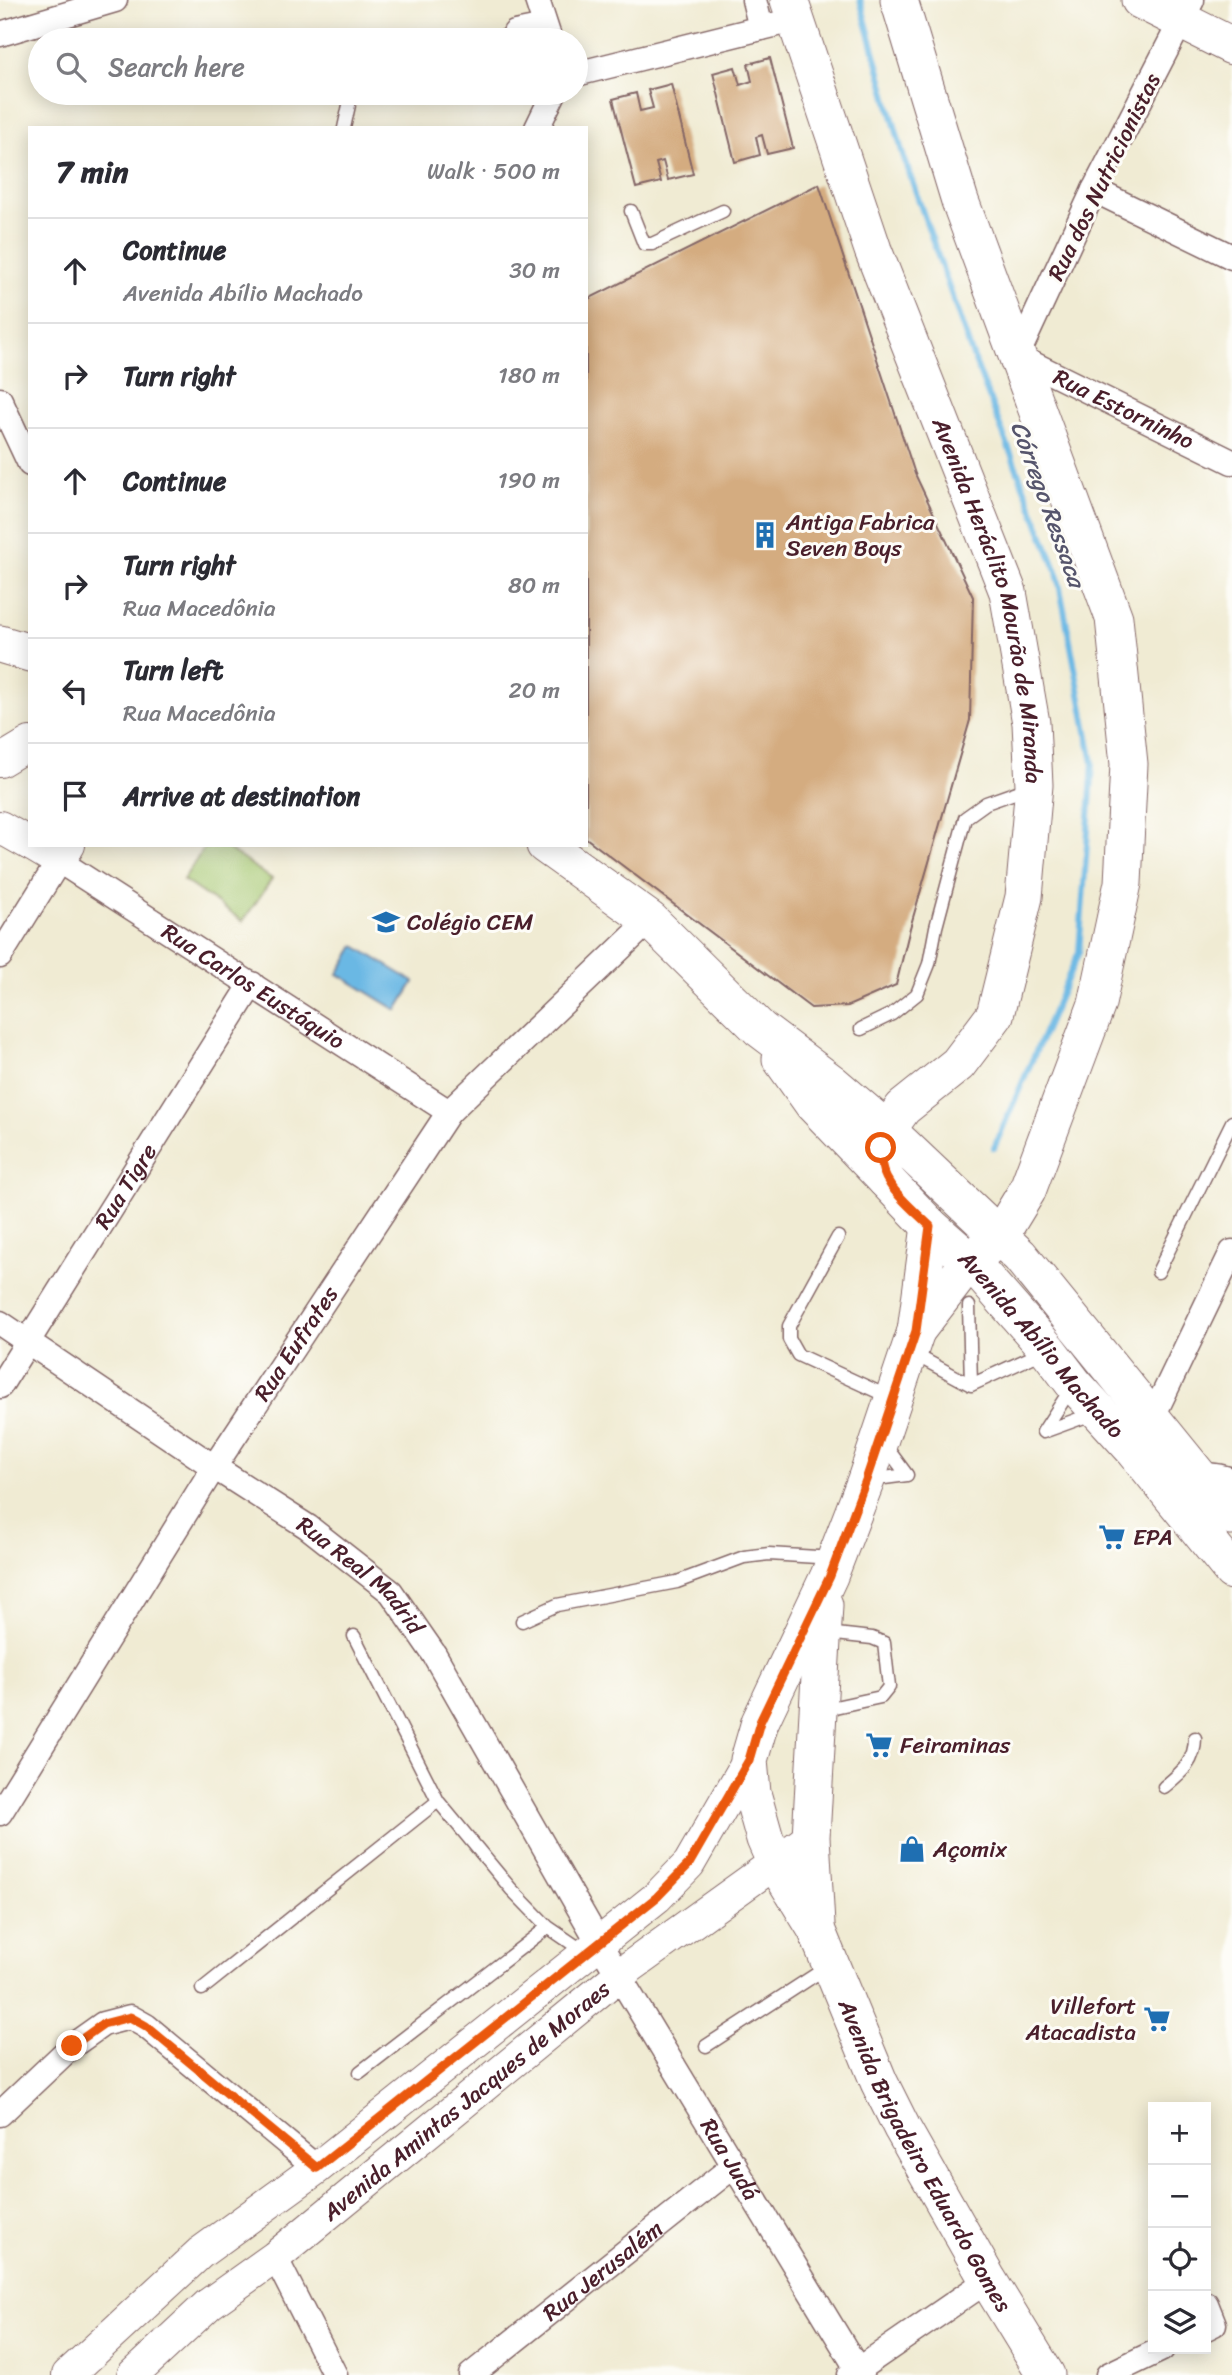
<!DOCTYPE html>
<meta charset="utf-8">
<style>
body{margin:0;font-family:Sriracha,sans-serif;background:#f2f2f3;color:#2b2b33}
.controls{position:absolute;right:21px;bottom:21px;display:grid;overflow:hidden;border-radius:0px;box-shadow:0 4px 18px #0003}
.controls button{width:63px;height:63px;display:grid;place-items:center;padding:0;border:0;border-bottom:2px solid #e1e1e2;background:#fff;color:#2b2b33;font:35px sans-serif}
.stop{position:absolute;width:21px;height:21px;margin:-16px;border:5px solid #ea580c;border-radius:50%;background:#fff}
.stop.end{background:#ea580c;border-color:#fff;box-shadow:0 2px 7px #0008}
.list{margin:0;padding:0;list-style:none}
h2{display:flex;justify-content:space-between;align-items:center;height:91px;margin:0;padding:0 28px;font-size:30px}
h2 small{font-size:23px;font-weight:400;color:#7c7c81}
.list li{display:grid;grid-template-columns:46px 1fr auto;gap:21px;align-items:center;box-sizing:border-box;height:105px;padding:0 28px;border-top:2px solid #e1e1e2}
.list b{display:block;font-size:26px;white-space:nowrap}
.list p{margin:0;font-size:23px;white-space:nowrap;color:#7c7c81}
.list em{font-size:23px;font-style:normal;color:#7c7c81}
.icon{flex:none;width:38px;height:38px;fill:none;stroke:currentColor;stroke-width:2;stroke-linecap:round;stroke-linejoin:round}
.map{position:relative;flex:none;width:1232px;height:2375px;overflow:hidden}
.search{position:absolute;background:#fff;box-shadow:0 4px 18px #0003;left:28px;top:28px;width:560px;height:77px;display:flex;align-items:center;gap:18px;box-sizing:border-box;padding:0 24px;border-radius:38px;color:#7c7c81;font-size:26px}
.panel{position:absolute;background:#fff;box-shadow:0 4px 18px #0003;left:28px;top:126px;width:560px;height:721px;border-radius:0px}
.map>svg:first-child{display:block}
.green{fill:#a5c771;stroke:#78734e;stroke-width:2}
.water{fill:#6bb8e4;stroke:#5a6c88;stroke-width:2}
.lines{fill:none;stroke-linecap:round;stroke-linejoin:round}
.stream{stroke:#6bb8e4;stroke-width:6}
.building{fill:#d4ac80}
.service-casing{stroke:#846666;stroke-width:15}
.minor-casing{stroke:#846666;stroke-width:27}
.tertiary-casing{stroke:#846666;stroke-width:34}
.secondary-casing{stroke:#846666;stroke-width:39}
.service{stroke:#fff;stroke-width:12}
.minor{stroke:#fff;stroke-width:24}
.tertiary{stroke:#fff;stroke-width:32}
.secondary{stroke:#fff;stroke-width:37}
.route{stroke:#ea580c;stroke-width:9}
.labels{text-anchor:middle;dominant-baseline:central;stroke-width:6;stroke-linejoin:round;paint-order:stroke}
.street-label{font-size:23px;fill:#4a1f2b;stroke:#fdfcf7}
.poi-label{font-size:23px;fill:#4a1f2b;stroke:#fdfcf7;text-anchor:start}
.water-label{font-size:24px;font-style:italic;fill:#56556c;stroke:#fdfcf7}
</style>
<div class="map">
<svg width="1232" height="2375" viewBox="0 0 1232 2375">
<rect width="100%" height="100%" fill="#fdfcf7"/>
<filter id="ink" filterUnits="userSpaceOnUse"><feTurbulence type="fractalNoise" baseFrequency=".0143" numOctaves="2"/><feDisplacementMap in="SourceGraphic" scale="14" xChannelSelector="R" yChannelSelector="G"/><feConvolveMatrix kernelMatrix="1 2 1 2 8 2 1 2 1" color-interpolation-filters="sRGB"/></filter>
<filter id="wash" filterUnits="userSpaceOnUse"><feTurbulence type="fractalNoise" baseFrequency=".00686" numOctaves="4" result="noise"/><feDisplacementMap in="SourceGraphic" scale="28" xChannelSelector="R" yChannelSelector="G"/><feGaussianBlur stdDeviation="1.57" result="paint"/><feColorMatrix in="noise" values="0 0 0 0 0 0 0 0 0 0 0 0 0 0 0 0 0 1.4 0 .05"/><feComposite in="paint" operator="in"/></filter>
<g filter="url(#wash)">
<rect width="100%" height="100%" fill="#f0ebd3"/>
<path class="green" d="M 206,845 L 222,845 L 272,879 L 243,921 L 183,880 Z"/>
<path class="water" d="M 355,946 L 414,982 L 397,1010 L 338,974 Z"/>
<g class="lines">
<path class="stream" d="M 860,0 L 903,155 L 971,351 L 1057,572 L 1093,763 L 1079,952 L 994,1148"/>
</g>
<g id="blocks">
<path class="building" d="M 770,58 L 793,148 L 767,154 L 762,135 L 756,137 L 760,155 L 735,162 L 713,73 L 735,67 L 740,85 L 752,81 L 748,64 Z
M 671,84 L 693,174 L 668,180 L 663,161 L 656,163 L 661,182 L 636,188 L 613,99 L 636,93 L 640,111 L 653,108 L 648,90 Z
M 819,184 L 915,474 L 973,597 L 970,720 L 910,928 L 896,985 L 848,1006 L 811,1008 L 586,838 L 586,300 Z"/>
</g>
</g>
<g filter="url(#ink)">
<use href="#blocks" fill-opacity="0" stroke="#846666" stroke-width="2"/>
<g class="lines">
<defs>
<path id="service" d="M 492,40 L 515,33
M 344,128 L 351,96 L 355,93
M 631,211 L 644,244 L 652,244 L 723,211
M 861,1029 L 892,1014 L 917,994 L 929,964 L 936,927 L 965,818 L 986,803 L 1031,787
M 838,1237 L 789,1326 L 789,1339 L 798,1355 L 889,1397
M 1158,1272 L 1232,1122
M 969,1306 L 971,1385 L 1043,1352
M 912,1353 L 971,1385
M 1043,1432 L 1095,1413
M 1043,1432 L 1072,1387
M 869,1480 L 907,1475 L 884,1444
M 522,1621 L 557,1605 L 677,1582 L 744,1557 L 769,1554 L 833,1558
M 354,1636 L 438,1801 L 511,1889 L 548,1927
M 821,1710 L 881,1697 L 889,1687 L 884,1643 L 872,1638 L 827,1633
M 1164,1787 C 1182,1772 1195,1762 1195,1738
M 202,1989 L 438,1801
M 706,2046 L 829,1966
M 360,2072 L 548,1927 L 586,1953"/>
<g id="minor">
<path d="M 537,0 L 550,40"/>
<path d="M 754,0 L 761,28"/>
<path id="s1" d="M 1192,0 L 1094,190 L 1017,356 L 1232,462"/>
<path d="M 515,33 L 545,27"/>
<path d="M 0,34 L 115,0"/>
<path d="M 576,74 L 794,20"/>
<path d="M 537,128 L 554,93"/>
<path d="M 1094,190 L 1232,257"/>
<path d="M 0,400 L 30,464"/>
<path id="s2" d="M 0,956 L 59,861 L 449,1112"/>
<path id="s3" d="M 0,1323 L 214,1467 L 308,1527 L 391,1592 L 434,1654 L 599,1943 L 861,2375"/>
<path id="s4" d="M 0,1386 L 252,984"/>
<path d="M 1146,1431 L 1232,1252"/>
<path d="M 1192,1481 C 1205,1472 1218,1476 1232,1480"/>
<path id="s5" d="M 0,1813 L 214,1467 L 449,1112 L 650,920"/>
<path d="M 0,2114 L 72,2046 L 103,2024 L 130,2017 L 146,2026 L 317,2168"/>
<path d="M 275,2257 L 335,2375"/>
<path d="M 1206,2304 L 1214,2324 L 1206,2328"/>
<path id="s6" d="M 471,2375 L 735,2165"/>
<path d="M 850,2375 L 988,2280"/>
<path d="M 1108,2375 L 1162,2349"/>
</g>
<g id="tertiary">
<path d="M 0,761 L 30,743"/>
<path d="M 0,827 L 30,844"/>
<path d="M 32,845 L 59,861 L 69,845"/>
<path d="M 68,2375 L 200,2253 L 317,2168 L 657,1897 L 689,1864 L 749,1760"/>
<path id="s7" d="M 133,2375 L 209,2304 L 275,2257 L 619,1975 L 811,1837"/>
</g>
<g id="secondary">
<path id="s8" d="M 789,0 L 873,250 L 1008,592 L 1031,723 L 1034,785 L 1024,897 L 995,1015 L 958,1064 L 903,1108 L 887,1130 L 879,1161 L 886,1180"/>
<path d="M 899,0 L 960,201 L 1114,618 L 1129,764 L 1123,883 L 1097,1004 L 1027,1191 L 999,1237 L 970,1261 L 916,1331"/>
<path d="M 1140,0 L 1232,46"/>
<path d="M 0,644 L 30,653"/>
<path d="M 545,845 L 650,920 L 760,1029 L 832,1083 L 887,1130 L 1020,1256 L 1232,1517"/>
<path id="s9" d="M 781,1059 L 813,1104 L 930,1226 L 970,1261 L 1048,1350 L 1074,1384 L 1135,1451 L 1232,1571"/>
<path id="s10" d="M 930,1226 L 916,1331 L 866,1480 L 829,1576 L 760,1722 L 749,1760 L 752,1793 L 765,1839 L 776,1864 L 816,1929 L 879,2082 L 902,2128 L 988,2280 L 1046,2375"/>
<path d="M 816,1925 L 811,1837 L 824,1605"/>
</g>
</defs>
<use href="#service" class="service-casing"/>
<use href="#minor" class="minor-casing"/>
<use href="#tertiary" class="tertiary-casing"/>
<use href="#secondary" class="secondary-casing"/>
<use href="#service" class="service"/>
<use href="#minor" class="minor"/>
<use href="#tertiary" class="tertiary"/>
<use href="#secondary" class="secondary"/>
</g>
</g>
<g class="lines" filter="url(#ink)">
<path class="route" d="M 72,2046 L 103,2024 L 130,2017 L 146,2026 L 317,2168 L 657,1897 L 689,1864 L 749,1760 L 760,1722 L 830,1576 L 866,1480 L 916,1331 L 930,1226 C 908,1204 876,1182 881,1148"/>
</g>
<defs>
<symbol id="building-bare" viewBox="-9 -9 18 18"><path d="M-4-6H4V6H1V3H-1V6H-4ZM-2.5-4.3h1.7v1.8h-1.7ZM.8-4.3h1.7v1.8H.8ZM-2.5-1h1.7V.8h-1.7ZM.8-1h1.7V.8H.8Z" fill="#1f6fb2" stroke="#fdfcf7" stroke-width="2.5" paint-order="stroke"/></symbol>
<symbol id="school-bare" viewBox="-9 -9 18 18"><path d="M0-5L7-2L0 1L-7-2ZM-4 1L0 2.5L4 1V4Q0 6-4 4Z" fill="#1f6fb2" stroke="#fdfcf7" stroke-width="2.5" paint-order="stroke"/></symbol>
<symbol id="supermarket-bare" viewBox="-9 -9 18 18"><path d="M-6-5.5h2.5l.6 2H6L4.5 2H-2.5L-4.4-4H-6ZM-1.5 3.2a1.3 1.3 0 1 0 .1 0ZM3 3.2a1.3 1.3 0 1 0 .1 0Z" fill="#1f6fb2" stroke="#fdfcf7" stroke-width="2.5" paint-order="stroke"/></symbol>
<symbol id="shop-bare" viewBox="-9 -9 18 18"><path d="M-5-2.5h2.3a2.7 3.5 0 0 1 5.4 0H5L5.5 6h-11ZM-1.5-2.5h3a1.5 2.3 0 0 0-3 0Z" fill="#1f6fb2" stroke="#fdfcf7" stroke-width="2.5" paint-order="stroke"/></symbol>
</defs>
<g fill-rule="evenodd">
<use href="#building-bare" x="746" y="516" width="38" height="38"/>
<use href="#school-bare" x="367" y="903" width="38" height="38"/>
<use href="#supermarket-bare" x="1093" y="1518" width="38" height="38"/>
<use href="#supermarket-bare" x="860" y="1726" width="38" height="38"/>
<use href="#shop-bare" x="893" y="1830" width="38" height="38"/>
<use href="#supermarket-bare" x="1138" y="2000" width="38" height="38"/>
</g>
<g class="labels">
<g class="street-label">
<text transform="translate(1104 177) rotate(-64)">Rua dos Nutricionistas</text>
<text stroke="none"><textPath href="#s1" startOffset="516">Rua Estorninho</textPath></text>
<text stroke="none"><textPath href="#s8" startOffset="635">Avenida Heráclito Mourão de Miranda</textPath></text>
<text stroke="none"><textPath href="#s2" startOffset="343">Rua Carlos Eustáquio</textPath></text>
<text stroke="none"><textPath href="#s4" startOffset="236">Rua Tigre</textPath></text>
<text stroke="none"><textPath href="#s5" startOffset="555">Rua Eufrates</textPath></text>
<text stroke="none"><textPath href="#s9" startOffset="387">Avenida Abílio Machado</textPath></text>
<text stroke="none"><textPath href="#s3" startOffset="441">Rua Real Madrid</textPath></text>
<text stroke="none"><textPath href="#s7" startOffset="432">Avenida Amintas Jacques de Moraes</textPath></text>
<text stroke="none"><textPath href="#s10" startOffset="1003">Avenida Brigadeiro Eduardo Gomes</textPath></text>
<text stroke="none"><textPath href="#s3" startOffset="1136">Rua Judá</textPath></text>
<text stroke="none"><textPath href="#s6" startOffset="168">Rua Jerusalém</textPath></text>
</g>
<g class="poi-label">
<text x="786" y="522">Antiga Fabrica<tspan x="786" dy="26">Seven Boys</tspan></text>
<text x="407" y="922">Colégio CEM</text>
<text x="1133" y="1537">EPA</text>
<text x="900" y="1745">Feiraminas</text>
<text x="933" y="1849">Açomix</text>
<text x="1136" y="2006" text-anchor="end">Villefort<tspan x="1136" dy="26">Atacadista</tspan></text>
</g>
<g class="water-label">
<text transform="translate(1048 504) rotate(70)">Córrego Ressaca</text>
</g>
</g>
</svg>
<div class="controls">
<button>+</button>
<button>−</button>
<button><svg class="icon" aria-label="locate" viewBox="0 0 24 24"><circle cx="12" cy="12" r="6"/><path d="M12 2v4M12 18v4M2 12h4M18 12h4"/></svg></button>
<button><svg class="icon" aria-label="layers" viewBox="0 0 24 24"><path d="M12 4l9 5-9 5-9-5zM3 14l9 5 9-5"/></svg></button>
</div>
<div class="stop" style="left:881px;top:1148px"></div>
<div class="stop end" style="left:72px;top:2046px"></div>
<div class="search"><svg class="icon" aria-label="search" viewBox="0 0 24 24"><circle cx="10" cy="10" r="6"/><path d="M15 15l6 6"/></svg>Search here</div>
<section class="panel">
<h2>7 min<small>Walk · 500 m</small></h2>
<ul class="list">
<li><svg class="icon" aria-label="ahead" viewBox="0 0 24 24"><path d="M12 20V5M6 11l6-6 6 6"/></svg><div><b>Continue</b><p>Avenida Abílio Machado</p></div><em>30 m</em></li>
<li><svg class="icon" aria-label="right" viewBox="0 0 24 24"><path d="M7 20v-9h11M14 6l5 5-5 5"/></svg><div><b>Turn right</b></div><em>180 m</em></li>
<li><svg class="icon" aria-label="ahead" viewBox="0 0 24 24"><path d="M12 20V5M6 11l6-6 6 6"/></svg><div><b>Continue</b></div><em>190 m</em></li>
<li><svg class="icon" aria-label="right" viewBox="0 0 24 24"><path d="M7 20v-9h11M14 6l5 5-5 5"/></svg><div><b>Turn right</b><p>Rua Macedônia</p></div><em>80 m</em></li>
<li><svg class="icon" aria-label="left" viewBox="0 0 24 24"><path d="M17 20v-9H6M10 6l-5 5 5 5"/></svg><div><b>Turn left</b><p>Rua Macedônia</p></div><em>20 m</em></li>
<li><svg class="icon" aria-label="arrive" viewBox="0 0 24 24"><path d="M6 21V4h12l-3 4 3 4H6"/></svg><div><b>Arrive at destination</b></div></li>
</ul>
</section>
</div>
